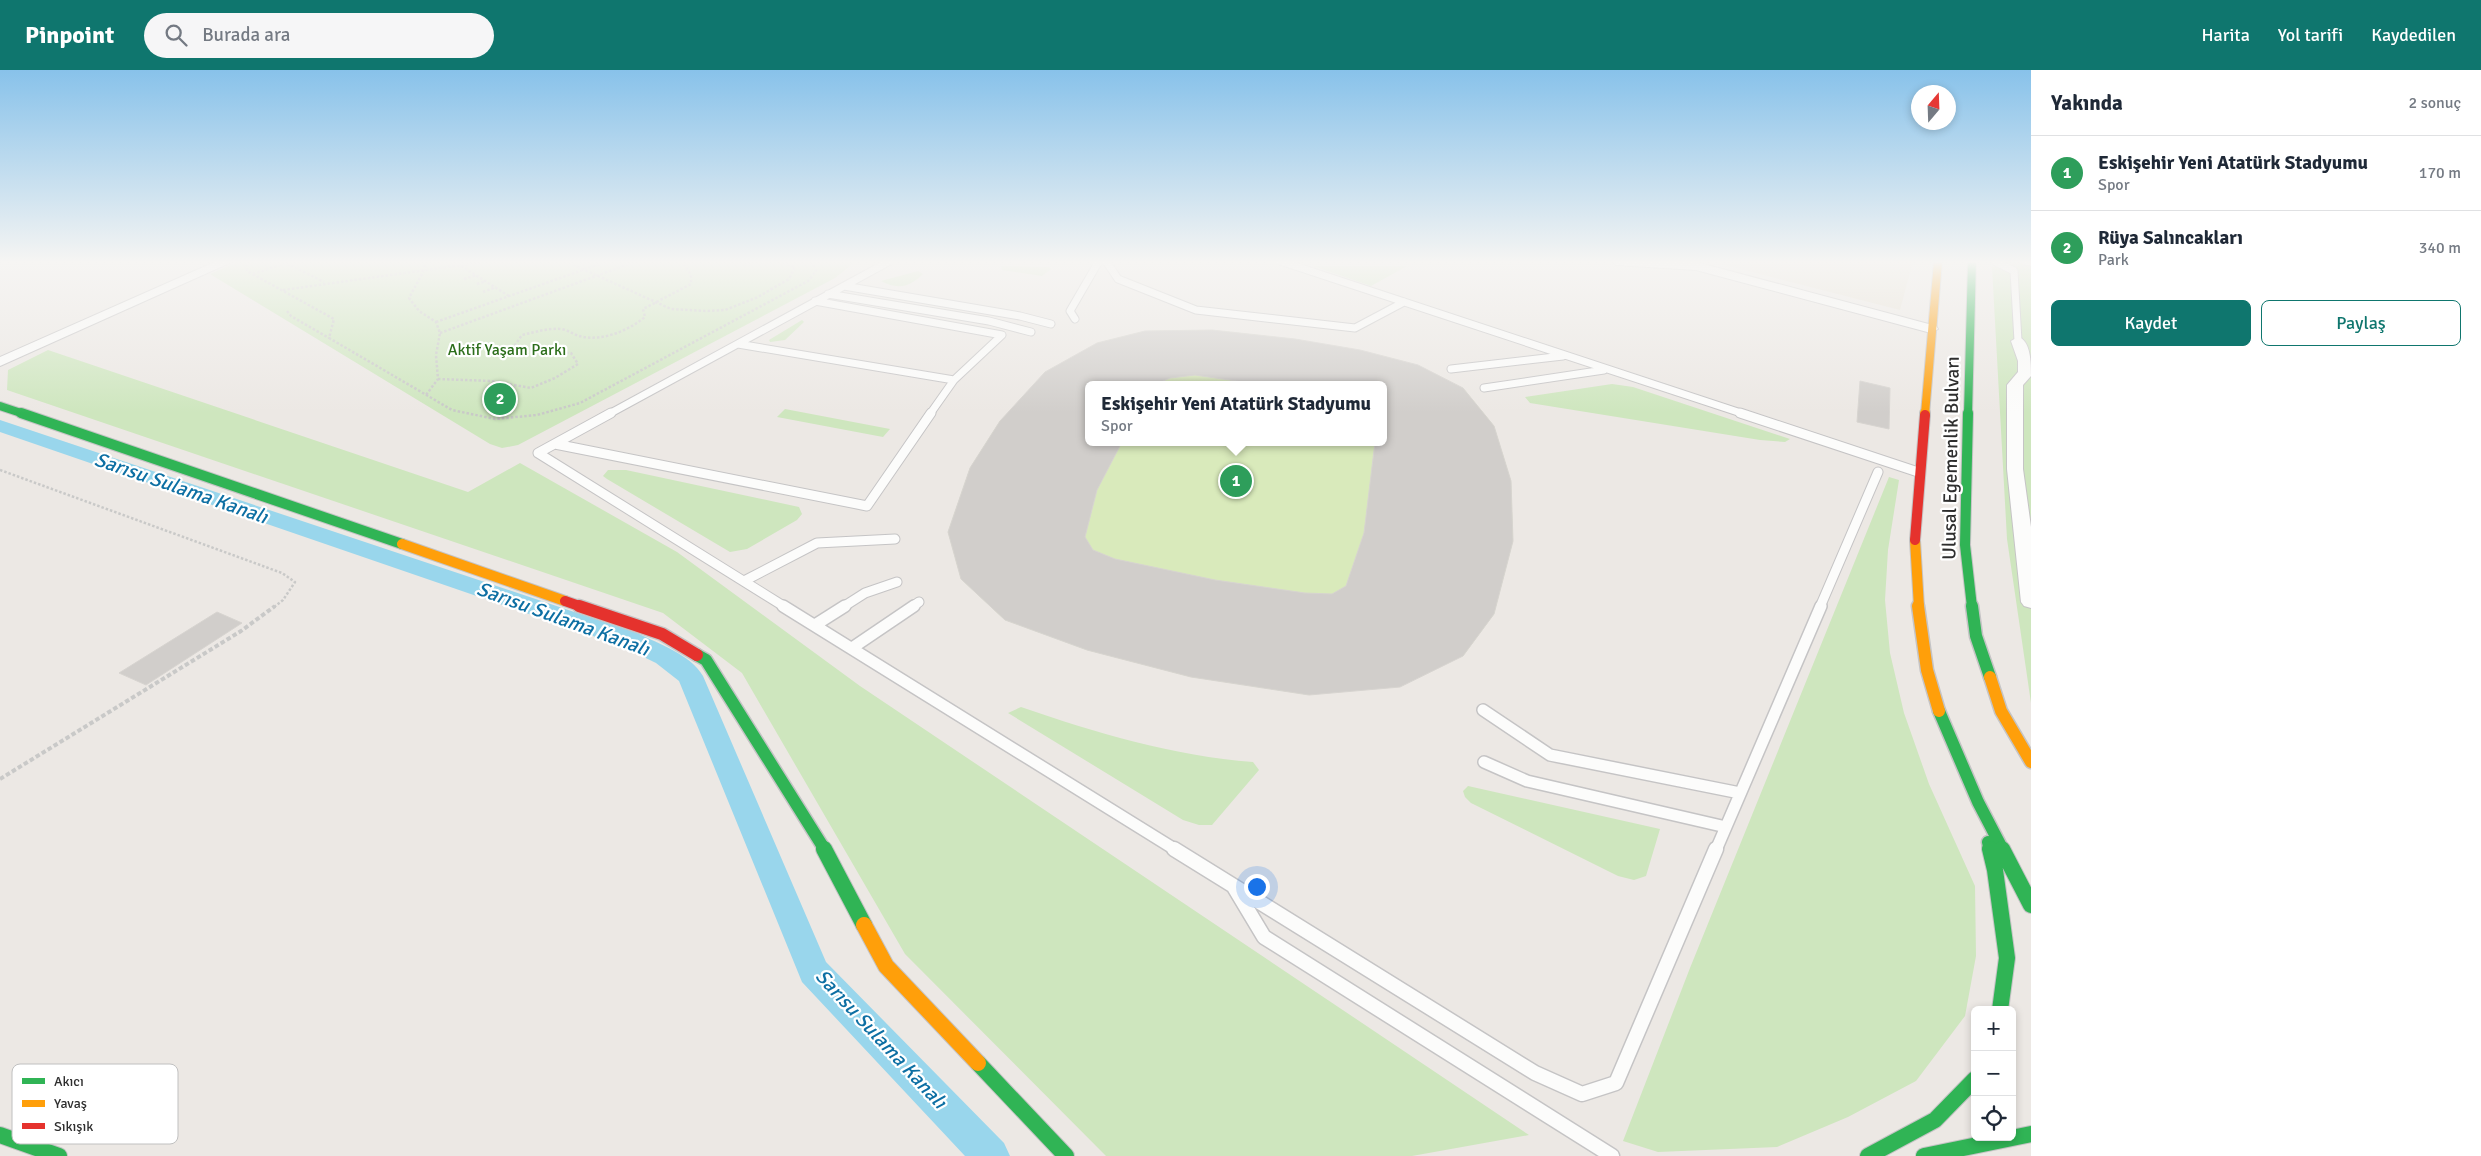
<!DOCTYPE html>
<html lang="tr">
<meta charset="utf-8">
<style>
body{margin:0;font-family:Signika,sans-serif;background:#f6f6f7;color:#1f2937}
.controls{position:absolute;right:15px;bottom:15px;display:grid;overflow:hidden;border-radius:8px;box-shadow:0 2px 8px #0003}
.controls button{width:45px;height:45px;display:grid;place-items:center;padding:0;border:0;border-bottom:1px solid #e0e1e3;background:#fff;color:#1f2937;font:25px sans-serif}
.compass{position:absolute;left:1911px;top:15px;width:45px;height:45px;border-radius:50%;background:#fff;box-shadow:0 2px 8px #0003;rotate:19deg}
.you{position:absolute;left:1256px;top:816px;width:18px;height:18px;margin:-12px;border:4px solid #fff;border-radius:50%;background:#1a73e8;box-shadow:0 0 0 8px #1a73e833}
.badge{display:grid;place-items:center;width:32px;height:32px;border-radius:50%;background:#0f766e;color:#fff;font-size:16px;font-weight:700}
.pin{position:absolute;translate:-50% -50%;border:2px solid #fff;box-shadow:0 1px 5px #0006}
.popup{position:absolute;left:1085px;top:311px;width:302px;height:65px;box-sizing:border-box;display:grid;place-content:center;border-radius:8px;background:#fff;filter:drop-shadow(0 1px 4px #0005);font-size:16px;white-space:nowrap;color:#747a83}
.popup b{font-size:19px;color:#1f2937}
.popup::after{content:'';position:absolute;left:50%;top:100%;margin-left:-10px;border:10px solid transparent;border-top-color:#fff}
.list{margin:0;padding:0;list-style:none}
h2{display:flex;justify-content:space-between;align-items:center;height:65px;margin:0;padding:0 20px;font-size:21px}
h2 small{font-size:16px;font-weight:400;color:#747a83}
.list li{display:grid;grid-template-columns:32px 1fr auto;gap:15px;align-items:center;box-sizing:border-box;height:75px;padding:0 20px;border-top:1px solid #e0e1e3}
.list b{display:block;font-size:19px;white-space:nowrap}
.list p{margin:0;font-size:16px;white-space:nowrap;color:#747a83}
.list em{font-size:16px;font-style:normal;color:#747a83}
.actions{display:flex;gap:10px;padding:15px 20px}
.actions a{flex:1;padding:11px 0;border:1px solid #0f766e;border-radius:8px;text-align:center;font-size:18px;color:#0f766e}
.actions .main{background:#0f766e;color:#fff}
.icon{flex:none;width:28px;height:28px;fill:none;stroke:currentColor;stroke-width:2;stroke-linecap:round;stroke-linejoin:round}
.map{position:relative;flex:none;width:2031px;height:1086px;overflow:hidden}
header{display:flex;align-items:center;gap:30px;box-sizing:border-box;height:70px;padding:0 25px;background:#0f766e;color:#fff}
header strong{font-size:24px}
nav{display:flex;gap:28px;margin-inline-start:auto;font-size:18px}
.search{width:350px;height:45px;background:#f6f6f7;display:flex;align-items:center;gap:12px;box-sizing:border-box;padding:0 18px;border-radius:28px;color:#747a83;font-size:19px}
main{display:flex}
aside{flex:1;background:#fff}
.map>svg:first-child{display:block}
.education{fill:#e6e0d3}
.green{fill:#cee6be}
.pitch{fill:#d9eabb;fill-rule:evenodd}
.lines{fill:none;stroke-linecap:round;stroke-linejoin:round}
.canal{fill:#99d6ec;fill-rule:evenodd}
.building{fill:#d1cecb;stroke:#d7d4d0;fill-rule:evenodd}
.lane-far3-casing{stroke:#c5c4c5;stroke-width:9}
.lane-far2-casing{stroke:#c5c4c5;stroke-width:11}
.lane-far1-casing{stroke:#c5c4c5;stroke-width:14}
.lane-casing{stroke:#c5c4c5;stroke-width:17}
.street-casing{stroke:#c5c4c5;stroke-width:2}
.fast-far3-casing{stroke:#c5c4c5;stroke-width:10}
.fast-far2-casing{stroke:#c5c4c5;stroke-width:12}
.fast-far1-casing{stroke:#c5c4c5;stroke-width:15}
.fast-casing{stroke:#c5c4c5;stroke-width:18}
.slow-far3-casing{stroke:#c5c4c5;stroke-width:10}
.slow-far2-casing{stroke:#c5c4c5;stroke-width:12}
.slow-far1-casing{stroke:#c5c4c5;stroke-width:15}
.slow-casing{stroke:#c5c4c5;stroke-width:18}
.jam-far1-casing{stroke:#c5c4c5;stroke-width:12}
.jam-casing{stroke:#c5c4c5;stroke-width:15}
.path-far1{stroke:#c9c9c8;stroke-width:2.5;stroke-dasharray:2.5 2;stroke-linecap:butt}
.path{stroke:#c9c9c8;stroke-width:4;stroke-dasharray:4.5 2.5;stroke-linecap:butt}
.lane-far3{stroke:#fcfcfb;stroke-width:7}
.lane-far2{stroke:#fcfcfb;stroke-width:9}
.lane-far1{stroke:#fcfcfb;stroke-width:11}
.lane{stroke:#fcfcfb;stroke-width:14}
.street{fill:#fcfcfb;fill-rule:evenodd}
.fast-far3{stroke:#30b455;stroke-width:8}
.fast-far2{stroke:#30b455;stroke-width:10}
.fast-far1{stroke:#30b455;stroke-width:12}
.fast{stroke:#30b455;stroke-width:16}
.slow-far3{stroke:#ff9f0a;stroke-width:8}
.slow-far2{stroke:#ff9f0a;stroke-width:10}
.slow-far1{stroke:#ff9f0a;stroke-width:12}
.slow{stroke:#ff9f0a;stroke-width:16}
.jam-far1{stroke:#e5322d;stroke-width:10}
.jam{stroke:#e5322d;stroke-width:12}
.labels{text-anchor:middle;dominant-baseline:central;stroke-width:4.5;stroke-linejoin:round;paint-order:stroke}
.far-park-label{font-size:16px;fill:#2c6e1b;stroke:#fff}
.street-label{font-size:19px;fill:#2e2e2e;stroke:#fff}
.water-label{font-size:20px;font-style:italic;fill:#0d6fa3;stroke:#fff}
.key{fill:#fff;stroke:#c0c0c0;stroke-width:1}
.key-label{font-size:14px;fill:#2e2e2e}
</style>
<header>
<strong>Pinpoint</strong>
<div class="search"><svg class="icon" aria-label="search" viewBox="0 0 24 24"><circle cx="10" cy="10" r="6"/><path d="M15 15l6 6"/></svg>Burada ara</div>
<nav><a>Harita</a><a>Yol tarifi</a><a>Kaydedilen</a></nav>
</header>
<main>
<div class="map">
<svg width="2031" height="1086" viewBox="0 0 2031 1086">
<rect width="100%" height="100%" fill="#ece8e4"/>
<path class="education" d="M 1728,191 L 1913,191 L 1900,240 L 1725,195 Z"/>
<path class="green" d="M 240,191 L 856,191 L 835,208 L 518,375 L 502,378 L 490,374 L 210,204 Z
M 2012,191 L 2031,191 L 2031,633 L 2007,469 L 1992,197 L 2013,196 Z
M 1001,196 L 1049,197 L 1051,199 L 1042,206 L 1002,200 Z
M 1313,196 L 1407,196 L 1371,216 Z
M 918,201 L 923,204 C 910,217 898,220 881,211 Z
M 802,250 L 804,252 L 785,270 L 770,272 L 769,270 Z
M 48,280 L 468,422 L 520,393 L 677,482 L 860,616 L 1529,1065 L 1412,1086 L 1106,1086 L 905,884 L 742,603 L 663,543 L 7,320 L 8,300 Z
M 1612,314 L 1633,317 L 1790,369 L 1785,372 L 1760,370 L 1530,333 L 1525,327 Z
M 785,339 L 890,359 L 883,367 L 777,347 Z
M 608,400 L 626,400 L 799,437 L 802,444 L 797,450 L 747,479 L 730,482 L 607,409 L 603,406 Z
M 1889,407 L 1899,410 L 1888,480 L 1885,530 L 1890,583 L 1904,643 L 1929,714 L 1975,816 L 1976,886 L 1965,946 L 1916,1011 L 1848,1047 L 1777,1077 L 1658,1082 L 1623,1071 L 1690,898 Z
M 1021,637 C 1096,663 1174,686 1253,692 L 1259,700 L 1212,755 L 1199,755 L 1183,750 L 1008,643 Z
M 1468,716 L 1660,759 L 1646,806 L 1634,810 L 1618,806 L 1471,733 L 1465,727 L 1463,721 Z"/>
<path class="pitch" d="M 1212,260 L 1295,269 L 1463,318 L 1494,356 L 1511,411 L 1513,471 L 1494,544 L 1463,586 L 1309,625 L 1191,607 L 1087,580 L 1005,550 L 961,509 L 948,462 L 970,398 L 1000,351 L 1097,273 L 1145,261 ZM 1088,315 L 1384,315 L 1384,372 L 1088,372 Z"/>
<g class="lines">
<path class="canal" d="M 0,350 L 637,563 C 659,574 690,584 703,606 L 826,892 L 1004,1073 L 1010,1086 L 965,1086 L 802,912 L 679,611 L 656,593 L 619,575 L 0,362 Z"/>
</g>
<path class="building" d="M 1212,260 L 1295,269 L 1360,280 L 1418,295 L 1463,318 L 1494,356 L 1511,411 L 1513,471 L 1494,544 L 1463,586 L 1400,617 L 1309,625 L 1191,607 L 1087,580 L 1005,550 L 961,509 L 948,462 L 970,398 L 1000,351 L 1045,302 L 1097,273 L 1145,261 ZM 1195,305 L 1264,315 L 1384,315 L 1384,372 L 1375,372 L 1364,463 L 1346,516 L 1332,524 L 1305,523 L 1215,510 L 1115,489 L 1093,480 L 1085,467 L 1097,420 L 1122,372 L 1088,372 L 1088,315 L 1154,315 L 1170,308 Z
M 1860,311 L 1890,318 L 1889,359 L 1857,352 Z
M 217,542 L 242,553 L 146,615 L 119,603 Z"/>
<g class="lines">
<defs>
<path id="lane-far3" d="M 1106,191 L 1118,209 L 1196,240 L 1355,258 L 1404,232
M 1280,191 L 1744,344
M 1994,191 L 2014,201 L 2018,271
M 2025,191 L 2031,192
M 844,216 L 1020,246 L 1051,254
M 828,224 L 989,251 L 1031,262
M 815,231 L 1002,265 L 954,310 L 930,344
M 1075,249 L 1070,241 L 1099,191
M 738,274 L 954,310
M 1451,299 L 1563,286
M 1484,318 L 1604,300
M 609,344 L 890,191"/>
<path id="lane-far2" d="M 611,343 L 538,383 L 785,537
M 1740,343 L 1918,402
M 555,374 L 867,436 L 931,343
M 744,511 L 817,473 L 895,469
M 843,537 L 865,523 L 897,512
M 912,537 L 919,532
M 1820,537 L 1878,402"/>
<path id="lane-far1" d="M 783,536 L 1176,780
M 815,555 L 845,536
M 852,578 L 914,536
M 1483,640 L 1550,685 L 1740,723
M 1484,692 L 1527,711 L 1726,757
M 1716,780 L 1821,536"/>
<path id="lane" d="M 1174,779 L 1535,1003 L 1582,1024 L 1616,1013 L 1716,779
M 1234,817 L 1264,867 L 1612,1086"/>
<path id="street" d="M 217,191 L 234,191 L 0,296 L 0,287 Z
M 1610,191 L 1696,192 L 1936,256 L 1938,259 L 1931,263 L 1696,200 L 1616,195 Z
M 2018,267 C 2031,270 2031,294 2031,306 L 2023,315 L 2023,399 L 2031,457 L 2031,538 L 2024,536 L 2021,532 L 2007,399 L 2007,315 L 2018,302 L 2018,291 L 2011,271 Z"/>
<path id="fast-far3" d="M 0,336 L 24,344
M 1968,344 L 1972,191"/>
<path id="fast-far2" d="M 21,343 L 402,474
M 1968,343 L 1965,475 L 1972,537"/>
<path id="fast-far1" d="M 1972,536 L 1976,566 L 1990,607
M 697,585 L 706,590 L 825,780
M 1939,641 L 1978,732 L 2003,780
M 1988,772 L 1990,780"/>
<path id="fast" d="M 824,779 L 864,855
M 1990,779 L 1995,800 L 2007,888 L 2000,940
M 2002,779 L 2031,835
M 978,993 L 1066,1086
M 0,1065 L 59,1086
M 1868,1086 L 1935,1050 L 1975,1009
M 1924,1086 L 2031,1064"/>
<path id="slow-far3" d="M 1925,344 L 1938,191"/>
<path id="slow-far2" d="M 1925,345 L 1925,343
M 1915,470 L 1919,537
M 402,474 L 565,531"/>
<path id="slow-far1" d="M 1918,536 L 1927,600 L 1939,641
M 1990,607 L 2001,641 L 2031,692"/>
<path id="slow" d="M 864,855 L 886,896 L 978,993"/>
<path id="jam-far1" d="M 1915,470 L 1925,345
M 565,531 L 582,537"/>
<path id="jam" d="M 579,536 L 662,564 L 697,585"/>
</defs>
<use href="#lane-far3" class="lane-far3-casing"/>
<use href="#lane-far2" class="lane-far2-casing"/>
<use href="#lane-far1" class="lane-far1-casing"/>
<use href="#lane" class="lane-casing"/>
<use href="#street" class="street-casing"/>
<use href="#fast-far3" class="fast-far3-casing"/>
<use href="#fast-far2" class="fast-far2-casing"/>
<use href="#fast-far1" class="fast-far1-casing"/>
<use href="#fast" class="fast-casing"/>
<use href="#slow-far3" class="slow-far3-casing"/>
<use href="#slow-far2" class="slow-far2-casing"/>
<use href="#slow-far1" class="slow-far1-casing"/>
<use href="#slow" class="slow-casing"/>
<use href="#jam-far1" class="jam-far1-casing"/>
<use href="#jam" class="jam-casing"/>
<path class="path-far1" d="M 249,191 L 246,193 L 247,201 L 334,249 L 329,268 L 452,340 L 495,349 L 537,345 L 580,333 L 808,211 L 816,201 L 811,191
M 426,191 L 423,202 L 409,228 L 419,241 L 436,252 L 440,263 L 436,285 L 438,309 L 426,325
M 565,191 L 671,239 L 707,241 L 725,240 L 758,227 L 789,209 L 795,197 L 779,191
M 744,194 L 748,195 L 754,191
M 461,196 L 509,226
M 253,204 L 286,193 L 324,212
M 464,209 L 477,205
M 477,214 L 486,211
M 283,220 L 490,191
M 483,222 L 496,217
M 287,241 L 291,246 L 329,268
M 436,252 L 608,191
M 440,263 L 637,191
M 438,309 L 491,311 L 531,318 L 555,308 L 578,294 L 571,283 L 536,282 L 515,275 L 522,265 C 535,262 548,258 561,259 C 568,260 573,264 579,266 C 601,272 628,261 645,247 L 643,239 L 691,214 L 691,205 L 682,191
M 0,400 L 282,503 L 295,512 L 283,530 L 274,537"/>
<path class="path" d="M 0,709 L 241,561 L 275,536"/>
<use href="#lane-far3" class="lane-far3"/>
<use href="#lane-far2" class="lane-far2"/>
<use href="#lane-far1" class="lane-far1"/>
<use href="#lane" class="lane"/>
<use href="#street" class="street"/>
<use href="#fast-far3" class="fast-far3"/>
<use href="#fast-far2" class="fast-far2"/>
<use href="#fast-far1" class="fast-far1"/>
<use href="#fast" class="fast"/>
<use href="#slow-far3" class="slow-far3"/>
<use href="#slow-far2" class="slow-far2"/>
<use href="#slow-far1" class="slow-far1"/>
<use href="#slow" class="slow"/>
<use href="#jam-far1" class="jam-far1"/>
<use href="#jam" class="jam"/>
</g>
<linearGradient id="sky" x2="0" y2="1"><stop stop-color="#88c2ea"/><stop offset="0.56" stop-color="#f6f5f3"/><stop offset="1" stop-color="#f6f5f3" stop-opacity="0"/></linearGradient>
<rect width="2031" height="343" fill="url(#sky)"/>
<g class="labels">
<g class="far-park-label">
<text x="507" y="280">Aktif Yaşam Parkı</text>
</g>
<g class="street-label">
<text transform="translate(1951 388) rotate(-89)">Ulusal Egemenlik Bulvarı</text>
</g>
<g class="water-label">
<text transform="translate(181 418) rotate(19)">Sarısu Sulama Kanalı</text>
<text transform="translate(563 549) rotate(20)">Sarısu Sulama Kanalı</text>
<text transform="translate(881 969) rotate(47)">Sarısu Sulama Kanalı</text>
</g>
</g>
<rect x="12" y="994" width="166" height="80" rx="8" class="key"/>
<rect x="22" y="1008" width="23" height="6" fill="#30b455"/>
<rect x="22" y="1030" width="23" height="7" fill="#ff9f0a"/>
<rect x="22" y="1053" width="23" height="6" fill="#e5322d"/>
<g class="key-label">
<text x="54" y="1016">Akıcı</text>
<text x="54" y="1038">Yavaş</text>
<text x="54" y="1061">Sıkışık</text>
</g>
</svg>
<div class="controls">
<button>+</button>
<button>−</button>
<button><svg class="icon" aria-label="locate" viewBox="0 0 24 24"><circle cx="12" cy="12" r="6"/><path d="M12 2v4M12 18v4M2 12h4M18 12h4"/></svg></button>
</div>
<svg class="compass" viewBox="-18 -18 36 36"><path d="M0-13l5 13h-10z" fill="#e53935"/><path d="M0 13l5-13h-10z" fill="#747a83"/></svg>
<div class="you"></div>
<div class="pin badge" style="left:1236px;top:411px;background:#2e9e5b">1</div>
<div class="popup"><b>Eskişehir Yeni Atatürk Stadyumu</b>Spor</div>
<div class="pin badge" style="left:500px;top:329px;background:#2e9e5b">2</div>
</div>
<aside>
<h2>Yakında<small>2 sonuç</small></h2>
<ul class="list">
<li><span class="badge" style="background:#2e9e5b">1</span><div><b>Eskişehir Yeni Atatürk Stadyumu</b><p>Spor</p></div><em>170 m</em></li>
<li><span class="badge" style="background:#2e9e5b">2</span><div><b>Rüya Salıncakları</b><p>Park</p></div><em>340 m</em></li>
</ul>
<div class="actions"><a class="main">Kaydet</a><a>Paylaş</a></div>
</aside>
</main>
